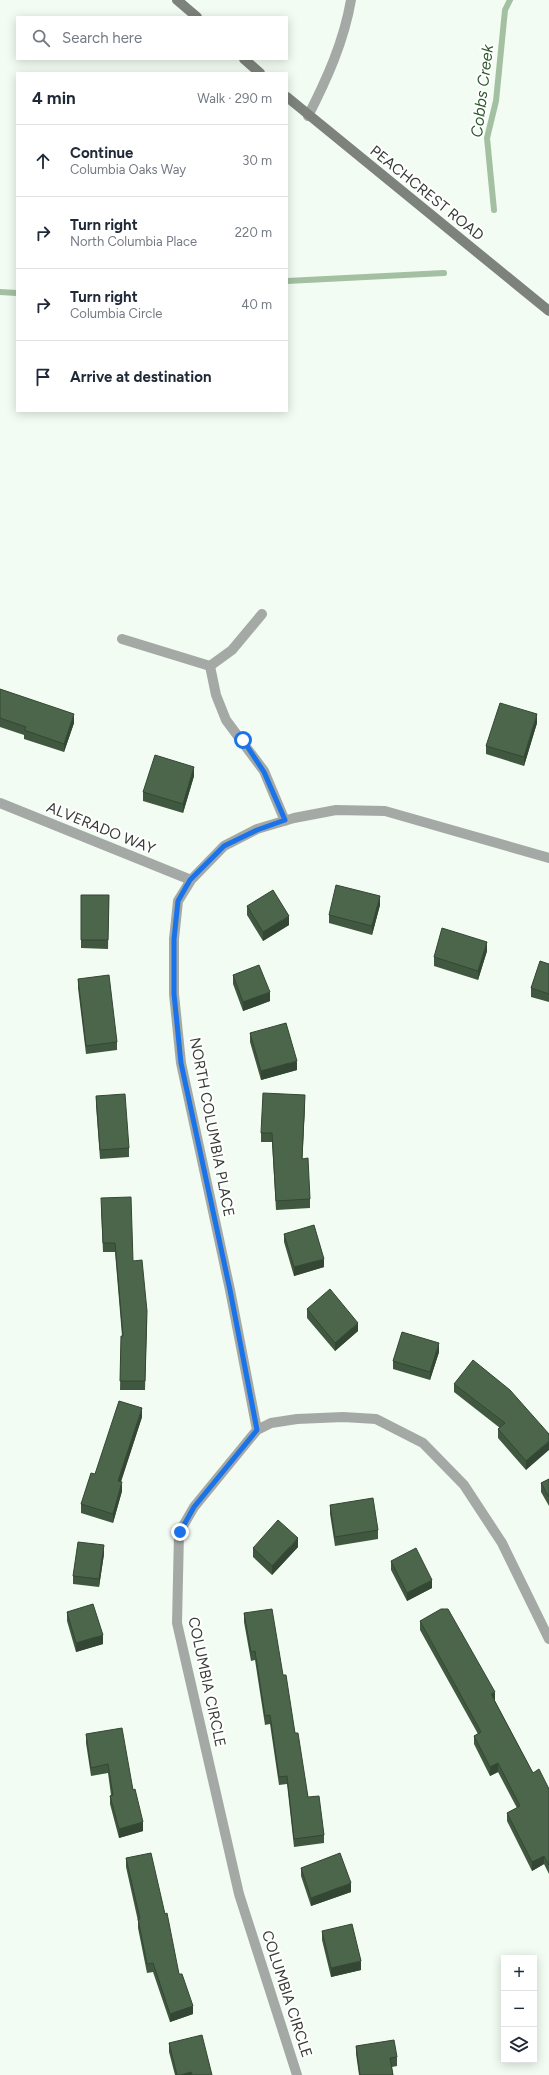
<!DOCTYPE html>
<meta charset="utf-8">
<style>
body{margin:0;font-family:Figtree,sans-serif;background:#f2f2f3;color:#1f2937}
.controls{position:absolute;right:12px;bottom:12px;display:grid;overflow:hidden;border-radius:0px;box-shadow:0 2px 10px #0003}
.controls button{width:36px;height:36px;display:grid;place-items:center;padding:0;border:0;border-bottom:1px solid #e0e1e3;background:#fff;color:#1f2937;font:20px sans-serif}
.stop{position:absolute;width:12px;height:12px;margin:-9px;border:3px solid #1a73e8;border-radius:50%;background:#fff}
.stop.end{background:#1a73e8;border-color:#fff;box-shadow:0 1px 4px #0008}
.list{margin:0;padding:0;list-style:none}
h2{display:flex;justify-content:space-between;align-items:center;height:52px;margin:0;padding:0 16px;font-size:17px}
h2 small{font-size:13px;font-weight:400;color:#747a83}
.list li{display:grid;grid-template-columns:26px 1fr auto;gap:12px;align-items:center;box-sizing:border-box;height:72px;padding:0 16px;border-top:1px solid #e0e1e3}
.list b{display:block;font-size:15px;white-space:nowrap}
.list p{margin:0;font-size:13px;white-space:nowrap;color:#747a83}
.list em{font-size:13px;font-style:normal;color:#747a83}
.icon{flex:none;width:22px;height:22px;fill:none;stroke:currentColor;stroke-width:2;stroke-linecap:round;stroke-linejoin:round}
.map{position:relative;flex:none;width:549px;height:2075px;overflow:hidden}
.search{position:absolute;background:#fff;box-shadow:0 2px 10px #0003;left:16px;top:16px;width:272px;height:44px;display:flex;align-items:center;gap:10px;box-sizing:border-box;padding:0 14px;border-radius:0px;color:#747a83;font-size:15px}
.panel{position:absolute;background:#fff;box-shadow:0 2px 10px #0003;left:16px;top:72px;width:272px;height:340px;border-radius:0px}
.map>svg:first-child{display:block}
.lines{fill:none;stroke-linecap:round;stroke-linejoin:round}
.stream{stroke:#a3c1a2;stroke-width:6}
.street{stroke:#a5a9a5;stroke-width:10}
.secondary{stroke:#7d837c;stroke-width:10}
.wall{fill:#405840}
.shaded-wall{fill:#344734}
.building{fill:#4b664a;stroke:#344734}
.route{stroke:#1a73e8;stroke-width:5}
.labels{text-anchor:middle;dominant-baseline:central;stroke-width:4;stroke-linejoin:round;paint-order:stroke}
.street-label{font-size:15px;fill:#373b37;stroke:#fff}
.water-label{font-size:16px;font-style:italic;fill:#2e592e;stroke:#fff}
</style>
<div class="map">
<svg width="549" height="2075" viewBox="0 0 549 2075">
<rect width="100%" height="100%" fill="#f2fcf2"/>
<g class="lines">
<path class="stream" d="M 494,210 L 487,138 L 496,101 L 505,10 L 510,0
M 287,281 L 444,273
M 0,292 L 17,293"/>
<path class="street" d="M 308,116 C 327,79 344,41 351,0
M 262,614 L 232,650 L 210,666 L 216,695 L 226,720 L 264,771 L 285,821
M 122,639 L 210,666
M 0,803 L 191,880
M 257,1430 L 230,1290 L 181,1063 L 174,994 L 174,939 L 178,901 L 191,880 L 224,846 L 257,829 L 294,818 L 336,810 L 385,811 L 549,858
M 297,2075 L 239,1894 L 177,1623 L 179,1533 L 194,1507 L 257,1430 L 271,1423 L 297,1419 L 343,1417 L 376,1419 L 423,1443 L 464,1485 L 502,1543 L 549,1639"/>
<path class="secondary" d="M 177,0 L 197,17
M 244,59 L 260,73
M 287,97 L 549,311"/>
</g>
<path class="wall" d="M 0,689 L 74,723 L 64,752 L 24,739 L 24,735 L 0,727 Z
M 537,723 L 524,766 L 486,754 L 486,746 Z
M 194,776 L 183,813 L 143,801 L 143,792 Z
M 81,895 L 109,895 L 108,949 L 81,948 Z
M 380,905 L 372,935 L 329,923 L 329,915 Z
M 247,906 L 289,925 L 263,941 L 247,915 Z
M 487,951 L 478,980 L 434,966 L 434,957 Z
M 549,964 L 549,1002 L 531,997 L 531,988 Z
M 233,975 L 270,1001 L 243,1011 L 233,984 Z
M 78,979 L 117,1042 L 117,1050 L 86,1054 L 78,988 Z
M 250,1033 L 297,1070 L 261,1080 L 250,1042 Z
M 96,1096 L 129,1148 L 129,1157 L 100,1159 L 96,1105 Z
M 305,1104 L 302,1159 L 310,1199 L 310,1208 L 276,1210 L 272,1142 L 261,1142 L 261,1133 Z
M 101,1206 L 133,1261 L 147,1320 L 145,1390 L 120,1390 L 121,1336 L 122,1336 L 115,1252 L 103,1252 Z
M 284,1234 L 324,1267 L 294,1276 L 284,1242 Z
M 307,1309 L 358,1331 L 335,1351 L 307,1318 Z
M 439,1352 L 430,1380 L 393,1369 L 393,1361 Z
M 454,1384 L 549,1434 L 526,1470 L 498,1438 L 498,1429 L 500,1428 L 454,1392 Z
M 142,1417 L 121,1482 L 122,1491 L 113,1523 L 81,1513 L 81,1504 L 95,1474 Z
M 549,1479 L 549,1506 L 541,1492 L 541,1483 Z
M 330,1505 L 378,1530 L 378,1539 L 335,1546 L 330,1514 Z
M 298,1547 L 272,1575 L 253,1557 L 253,1548 Z
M 104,1554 L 99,1587 L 73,1584 L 73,1576 Z
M 391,1561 L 432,1588 L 407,1601 L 391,1570 Z
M 67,1612 L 103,1644 L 76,1652 L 67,1621 Z
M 244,1613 L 283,1675 L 295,1733 L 308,1797 L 324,1835 L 324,1843 L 294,1847 L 287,1784 L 279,1785 L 270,1724 L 265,1725 L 255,1660 L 251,1661 L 244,1622 Z
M 420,1621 L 495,1701 L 533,1773 L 549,1789 L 549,1874 L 544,1864 L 532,1871 L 507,1821 L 507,1813 L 517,1808 L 498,1772 L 490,1776 L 474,1744 L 474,1736 L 478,1734 L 420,1630 Z
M 86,1734 L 133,1790 L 143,1831 L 119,1838 L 110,1804 L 110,1796 L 111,1795 L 108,1773 L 91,1776 L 86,1743 Z
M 126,1858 L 179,1974 L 193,2014 L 170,2022 L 153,1972 L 147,1973 L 138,1928 L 138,1921 L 126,1867 Z
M 301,1868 L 351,1892 L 311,1906 L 301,1876 Z
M 322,1931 L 361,1970 L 331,1977 L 322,1940 Z
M 169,2043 L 212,2075 L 175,2075 L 169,2052 Z
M 356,2046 L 397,2057 L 397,2066 L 392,2067 L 393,2075 L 359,2075 L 356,2054 Z"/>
<path class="shaded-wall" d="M 74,714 L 74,723 L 64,752 L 64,744 Z
M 537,714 L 537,723 L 524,766 L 524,757 Z
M 194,767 L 194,776 L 183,813 L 183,804 Z
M 380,896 L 380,905 L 372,935 L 372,926 Z
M 289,916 L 289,925 L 263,941 L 263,932 Z
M 487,942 L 487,951 L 478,980 L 478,971 Z
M 270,992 L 270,1001 L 243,1011 L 243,1002 Z
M 297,1061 L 297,1070 L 261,1080 L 261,1071 Z
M 305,1095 L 305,1104 L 302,1167 L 302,1159 Z
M 324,1259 L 324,1267 L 294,1276 L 294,1267 Z
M 358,1323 L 358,1331 L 335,1351 L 335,1343 Z
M 439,1343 L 439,1352 L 430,1380 L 430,1372 Z
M 142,1408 L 142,1417 L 118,1490 L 118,1481 Z
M 549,1441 L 549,1450 L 526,1470 L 526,1461 Z
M 122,1482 L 122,1491 L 113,1523 L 113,1514 Z
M 298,1538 L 298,1547 L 272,1575 L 272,1566 Z
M 104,1545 L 104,1554 L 99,1587 L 99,1579 Z
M 432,1580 L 432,1588 L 407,1601 L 407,1593 Z
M 103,1635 L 103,1644 L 76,1652 L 76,1643 Z
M 495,1692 L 495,1701 L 491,1694 Z
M 498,1763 L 498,1772 L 490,1776 L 490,1767 Z
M 143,1822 L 143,1831 L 119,1838 L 119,1829 Z
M 544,1856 L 544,1864 L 532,1871 L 532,1862 Z
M 351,1883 L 351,1892 L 311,1906 L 311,1898 Z
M 361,1961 L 361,1970 L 331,1977 L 331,1968 Z
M 193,2006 L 193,2014 L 170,2022 L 170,2014 Z
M 191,2072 L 191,2075 L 181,2075 Z"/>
<path class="building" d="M 0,689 L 74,714 L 64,744 L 24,730 L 26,727 L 0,718 Z
M 500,703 L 537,714 L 524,757 L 486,746 Z
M 155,755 L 194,767 L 183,804 L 143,792 Z
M 336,885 L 380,896 L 372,926 L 329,915 Z
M 273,890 L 289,916 L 263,932 L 247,906 Z
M 81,895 L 109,895 L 108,940 L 81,940 Z
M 442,928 L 487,942 L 478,971 L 434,957 Z
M 540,961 L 549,964 L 549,994 L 531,988 Z
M 259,965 L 270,992 L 243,1002 L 233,975 Z
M 109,975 L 117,1042 L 86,1046 L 78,979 Z
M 286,1023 L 297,1061 L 261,1071 L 250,1033 Z
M 263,1093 L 305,1095 L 302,1159 L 308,1158 L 310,1199 L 276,1201 L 272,1133 L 261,1133 Z
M 125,1094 L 129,1148 L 100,1150 L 96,1096 Z
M 131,1197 L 133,1261 L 142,1260 L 147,1311 L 145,1381 L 120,1381 L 121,1336 L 123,1336 L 115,1243 L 103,1243 L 101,1198 Z
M 314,1225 L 324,1259 L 294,1267 L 284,1234 Z
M 330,1289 L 358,1323 L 335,1343 L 307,1309 Z
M 402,1332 L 439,1343 L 430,1372 L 393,1361 Z
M 473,1360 L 510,1390 L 549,1434 L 549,1441 L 526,1461 L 498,1429 L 505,1423 L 454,1384 Z
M 119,1401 L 142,1408 L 118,1481 L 122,1482 L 113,1514 L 81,1504 L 91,1473 L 95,1474 Z
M 549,1479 L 549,1497 L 541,1483 Z
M 373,1498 L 378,1530 L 335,1537 L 330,1505 Z
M 278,1520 L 298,1538 L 272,1566 L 253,1548 Z
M 78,1542 L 104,1545 L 99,1579 L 73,1576 Z
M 416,1548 L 432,1580 L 407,1593 L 391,1561 Z
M 93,1604 L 103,1635 L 76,1643 L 67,1612 Z
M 272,1609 L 283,1675 L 286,1675 L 295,1733 L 298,1733 L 308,1797 L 319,1796 L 324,1835 L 294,1839 L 287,1776 L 279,1777 L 270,1715 L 265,1716 L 255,1651 L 251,1652 L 244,1613 Z
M 441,1609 L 448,1609 L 495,1692 L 491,1694 L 533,1773 L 539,1769 L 549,1789 L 549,1865 L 544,1856 L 532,1862 L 507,1813 L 520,1806 L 498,1763 L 490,1767 L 474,1736 L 481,1732 L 420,1621 Z
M 122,1728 L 133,1790 L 135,1789 L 143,1822 L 119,1829 L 110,1796 L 113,1795 L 108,1764 L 91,1768 L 86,1734 Z
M 151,1853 L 165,1914 L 167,1913 L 179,1974 L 182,1974 L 193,2006 L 170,2014 L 153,1963 L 147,1964 L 138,1919 L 140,1919 L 126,1858 Z
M 340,1853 L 351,1883 L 311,1898 L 301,1868 Z
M 352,1924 L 361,1961 L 331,1968 L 322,1931 Z
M 202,2035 L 212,2075 L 192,2075 L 191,2072 L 181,2075 L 177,2075 L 169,2043 Z
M 394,2040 L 397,2057 L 390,2058 L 393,2075 L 360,2075 L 356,2046 Z"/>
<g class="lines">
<path class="route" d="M 180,1532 L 194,1507 L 257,1430 L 230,1290 L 181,1063 L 174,994 L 174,939 L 178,901 L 190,880 L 224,846 L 257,830 L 285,820 L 264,772 L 243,740"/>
</g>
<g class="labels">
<g class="street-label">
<text transform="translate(427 193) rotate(39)">PEACHCREST ROAD</text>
<text transform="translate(101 828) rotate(22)">ALVERADO WAY</text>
<text transform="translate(212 1127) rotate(79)">NORTH COLUMBIA PLACE</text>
<text transform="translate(207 1682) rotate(78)">COLUMBIA CIRCLE</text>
<text transform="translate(287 1994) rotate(72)">COLUMBIA CIRCLE</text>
</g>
<g class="water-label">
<text transform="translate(482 91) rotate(-83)">Cobbs Creek</text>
</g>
</g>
</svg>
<div class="controls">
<button>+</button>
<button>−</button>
<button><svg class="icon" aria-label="layers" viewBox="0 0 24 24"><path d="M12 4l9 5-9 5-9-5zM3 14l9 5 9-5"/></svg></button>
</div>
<div class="stop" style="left:243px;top:740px"></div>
<div class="stop end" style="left:180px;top:1532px"></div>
<div class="search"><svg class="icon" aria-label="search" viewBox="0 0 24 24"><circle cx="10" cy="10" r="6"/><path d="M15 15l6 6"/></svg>Search here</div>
<section class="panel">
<h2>4 min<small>Walk · 290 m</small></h2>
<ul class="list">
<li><svg class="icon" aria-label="ahead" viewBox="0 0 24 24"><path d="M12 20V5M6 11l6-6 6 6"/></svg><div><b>Continue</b><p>Columbia Oaks Way</p></div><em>30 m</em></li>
<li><svg class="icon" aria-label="right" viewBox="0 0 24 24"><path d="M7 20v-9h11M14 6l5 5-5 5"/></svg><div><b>Turn right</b><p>North Columbia Place</p></div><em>220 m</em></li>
<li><svg class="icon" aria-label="right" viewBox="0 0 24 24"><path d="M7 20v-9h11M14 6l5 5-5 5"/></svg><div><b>Turn right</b><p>Columbia Circle</p></div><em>40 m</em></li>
<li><svg class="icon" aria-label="arrive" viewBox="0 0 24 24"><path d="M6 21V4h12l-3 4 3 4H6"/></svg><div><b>Arrive at destination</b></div></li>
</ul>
</section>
</div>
